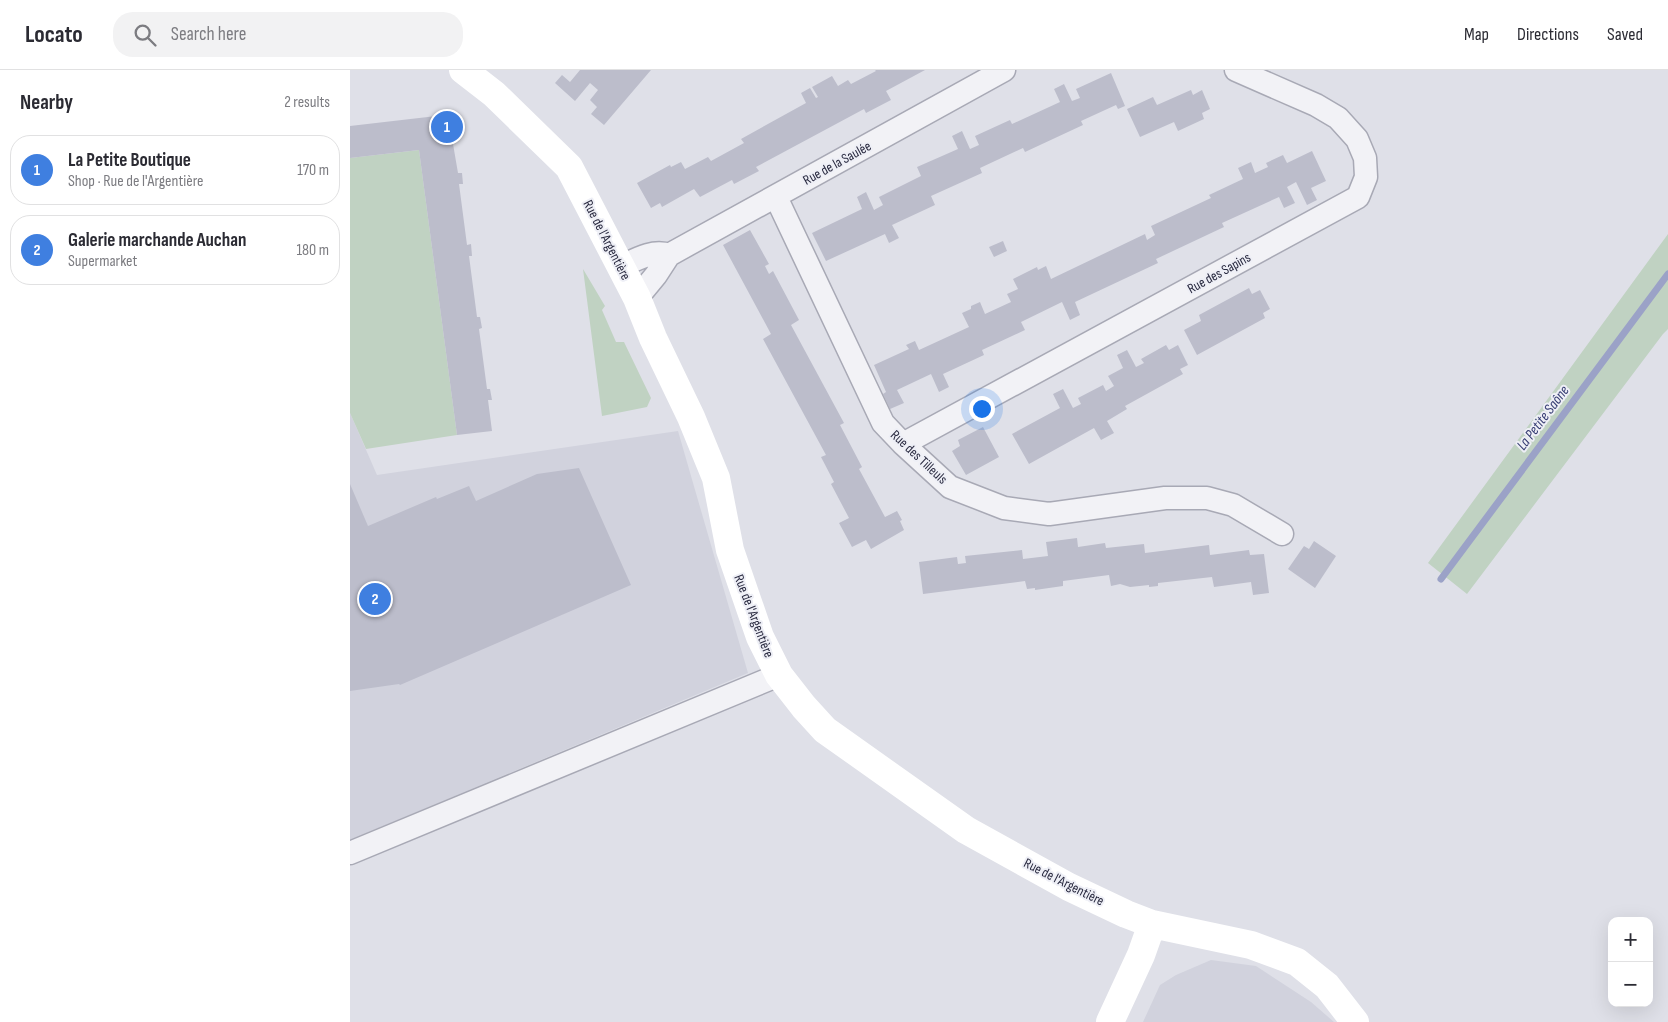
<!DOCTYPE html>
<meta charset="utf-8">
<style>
body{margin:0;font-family:"Sofia Sans Condensed",sans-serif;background:#f2f2f3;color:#2b2b33}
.controls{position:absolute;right:15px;bottom:15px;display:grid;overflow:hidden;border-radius:10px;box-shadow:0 5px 20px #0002}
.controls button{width:45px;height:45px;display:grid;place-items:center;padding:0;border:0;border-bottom:1px solid #e1e1e2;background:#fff;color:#2b2b33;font:25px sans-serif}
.you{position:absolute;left:631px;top:338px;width:18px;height:18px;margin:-12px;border:4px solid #fff;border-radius:50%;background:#1a73e8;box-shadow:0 0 0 8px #1a73e833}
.badge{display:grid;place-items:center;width:32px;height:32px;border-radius:50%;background:#d93025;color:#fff;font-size:16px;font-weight:700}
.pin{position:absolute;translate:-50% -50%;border:2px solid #fff;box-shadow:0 1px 5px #0006}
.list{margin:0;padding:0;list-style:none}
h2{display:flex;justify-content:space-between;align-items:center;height:65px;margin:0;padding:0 20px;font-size:21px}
h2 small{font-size:16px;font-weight:400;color:#7c7c81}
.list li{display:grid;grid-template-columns:32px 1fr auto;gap:15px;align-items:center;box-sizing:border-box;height:70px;margin:0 10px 10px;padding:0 10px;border:1px solid #e1e1e2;border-radius:20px}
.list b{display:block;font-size:19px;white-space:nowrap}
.list p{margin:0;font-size:16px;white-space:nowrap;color:#7c7c81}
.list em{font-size:16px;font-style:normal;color:#7c7c81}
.icon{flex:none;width:28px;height:28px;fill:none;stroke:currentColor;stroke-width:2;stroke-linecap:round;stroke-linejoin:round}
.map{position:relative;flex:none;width:1318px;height:952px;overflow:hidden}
header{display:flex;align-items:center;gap:30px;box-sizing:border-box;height:70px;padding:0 25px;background:#fff;border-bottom:1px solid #e1e1e2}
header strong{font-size:24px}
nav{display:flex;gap:28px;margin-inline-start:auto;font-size:18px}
.search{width:350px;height:45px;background:#f2f2f3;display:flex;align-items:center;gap:12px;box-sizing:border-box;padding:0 18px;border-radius:20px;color:#7c7c81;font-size:19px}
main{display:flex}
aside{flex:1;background:#fff}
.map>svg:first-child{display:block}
.built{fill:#d1d2dd}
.green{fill:#c0d2c2}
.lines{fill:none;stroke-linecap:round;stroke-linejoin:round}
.stream{stroke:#9ba2c7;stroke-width:7}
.building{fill:#bcbdcb}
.street-casing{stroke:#a8a9b5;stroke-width:25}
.street{stroke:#f2f2f6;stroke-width:22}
.secondary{stroke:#fff;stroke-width:28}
.labels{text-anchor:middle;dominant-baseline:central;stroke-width:4;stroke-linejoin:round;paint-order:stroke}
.street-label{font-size:14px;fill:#28293f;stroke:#eeeff6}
.water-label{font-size:15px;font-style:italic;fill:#343b71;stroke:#eeeff6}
</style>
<header>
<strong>Locato</strong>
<div class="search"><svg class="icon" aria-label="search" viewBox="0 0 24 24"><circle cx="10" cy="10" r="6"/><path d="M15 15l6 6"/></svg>Search here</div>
<nav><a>Map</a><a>Directions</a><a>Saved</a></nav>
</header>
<main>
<aside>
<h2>Nearby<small>2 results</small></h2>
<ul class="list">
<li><span class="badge" style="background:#3f7fe0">1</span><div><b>La Petite Boutique</b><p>Shop · Rue de l'Argentière</p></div><em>170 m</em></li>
<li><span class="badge" style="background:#3f7fe0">2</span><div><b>Galerie marchande Auchan</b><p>Supermarket</p></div><em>180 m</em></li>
</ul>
</aside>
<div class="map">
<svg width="1318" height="952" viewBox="0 0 1318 952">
<rect width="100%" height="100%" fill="#dfe0e8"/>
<path class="built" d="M 0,343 L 27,405 L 328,361 L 398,603 L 0,770 Z
M 861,890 L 906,896 L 961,932 L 984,952 L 793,952 L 810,915 L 826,905 Z"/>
<path class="green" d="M 69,80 L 107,365 L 16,379 L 0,343 L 0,88 Z
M 1318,164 L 1318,259 L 1313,264 L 1117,524 L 1078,493 Z
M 233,199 L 255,236 L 252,240 L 266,272 L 274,272 L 301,328 L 297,337 L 252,346 Z"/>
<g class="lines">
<path class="stream" d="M 1091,509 L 1318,204"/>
</g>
<path class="building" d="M 230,0 L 301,0 L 254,55 L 241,44 L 247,37 L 240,30 L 248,20 L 240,13 L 225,31 L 205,13 L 212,5 L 220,12 Z
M 525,0 L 575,0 L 536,21 L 541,30 L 516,43 L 514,39 L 406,97 L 409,101 L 384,114 L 382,110 L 350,127 L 344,119 L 312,137 L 310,133 L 301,138 L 287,113 L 320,95 L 321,97 L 331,92 L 335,99 L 358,87 L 361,91 L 394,73 L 391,69 L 456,33 L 451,23 L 460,18 L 466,28 L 468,27 L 462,17 L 482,6 L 488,16 L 498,10 L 501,14 L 526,1 Z
M 761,3 L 775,36 L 768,39 L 766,35 L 731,51 L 733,55 L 675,82 L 673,78 L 630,98 L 632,103 L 581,126 L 585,135 L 542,155 L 549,168 L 539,173 L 535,164 L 476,191 L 462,163 L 512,139 L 507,127 L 516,122 L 524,140 L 533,135 L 529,127 L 571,106 L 567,97 L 608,79 L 602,66 L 612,61 L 620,79 L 629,75 L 625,66 L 660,50 L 662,54 L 710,32 L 704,19 L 714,14 L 722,31 L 730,28 L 726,19 Z
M 841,20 L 843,25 L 852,20 L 860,39 L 852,43 L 854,49 L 828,61 L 824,52 L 790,67 L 777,39 L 803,27 L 807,35 Z
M 95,45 L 99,75 L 103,74 L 108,103 L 112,103 L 113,114 L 109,114 L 117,175 L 121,174 L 122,186 L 119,186 L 127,247 L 130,247 L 132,258 L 129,259 L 137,319 L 140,319 L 142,330 L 138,330 L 142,361 L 107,365 L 69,80 L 0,88 L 0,56 Z
M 962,81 L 976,111 L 961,118 L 967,130 L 957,135 L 946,112 L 937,117 L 945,133 L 934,138 L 929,127 L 872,153 L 874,157 L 806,189 L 808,193 L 725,232 L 730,245 L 720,250 L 712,232 L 671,252 L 675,260 L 632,280 L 634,285 L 593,304 L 599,317 L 589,322 L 581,304 L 547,320 L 554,333 L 540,339 L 533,324 L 536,322 L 524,295 L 559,279 L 556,275 L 565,271 L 569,280 L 619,257 L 612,243 L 621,239 L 621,236 L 630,232 L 635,244 L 661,232 L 657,224 L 668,219 L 663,209 L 687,197 L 688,200 L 696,196 L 701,209 L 795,164 L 797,170 L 805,165 L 801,156 L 861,128 L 859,125 L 893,109 L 888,98 L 901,92 L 905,103 L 918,97 L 916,93 L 933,85 L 937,93 Z
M 400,160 L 419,194 L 415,196 L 419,204 L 423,201 L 449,250 L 441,255 L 494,353 L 490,355 L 512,397 L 509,399 L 535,447 L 547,441 L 552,450 L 550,451 L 554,460 L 521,479 L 516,470 L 502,477 L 489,453 L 499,448 L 481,414 L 484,412 L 471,387 L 476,385 L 413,269 L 421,264 L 373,175 Z
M 653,171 L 657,181 L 644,187 L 639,177 Z
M 899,218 L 902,224 L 910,220 L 920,239 L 913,243 L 915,248 L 847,285 L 834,260 L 851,251 L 849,245 Z
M 816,275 L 819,280 L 828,275 L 838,295 L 830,299 L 833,304 L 775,336 L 777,339 L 757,351 L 764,363 L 751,370 L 744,358 L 679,394 L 662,364 L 710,338 L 703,324 L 713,319 L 723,338 L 731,334 L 728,328 L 753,315 L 756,321 L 764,316 L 758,306 L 773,298 L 767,285 L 777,280 L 786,297 L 794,293 L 791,289 Z
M 633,357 L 649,387 L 616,405 L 602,381 L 610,376 L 608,370 Z
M 229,398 L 281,515 L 50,615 L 49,614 L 0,621 L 0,414 L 18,456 L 86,427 L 87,429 L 119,416 L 126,431 L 187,404 Z
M 727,468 L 728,477 L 755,473 L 756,478 L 794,474 L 795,483 L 859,475 L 860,485 L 899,480 L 900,485 L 914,484 L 919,523 L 903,525 L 901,512 L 864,517 L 862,507 L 808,513 L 808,516 L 799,517 L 799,515 L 780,517 L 770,514 L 761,516 L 759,505 L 713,511 L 713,516 L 685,520 L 685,518 L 677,519 L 675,511 L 573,524 L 569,492 L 607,487 L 608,494 L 616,493 L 615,486 L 672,480 L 673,489 L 698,486 L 696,472 Z
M 964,471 L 986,486 L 965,518 L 938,499 L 954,476 L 959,479 Z"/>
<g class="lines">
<defs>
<path id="street" d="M 426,127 L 533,353 L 553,374 L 600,417 L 654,438 L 699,444 L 815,428 L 857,428 L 883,435 L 932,464
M 270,197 C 285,190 303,179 319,185
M 287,228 L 306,205 L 319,185 L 654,0
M 553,374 L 1008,127 L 1016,107 L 1015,88 L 1007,69 L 988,48 L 966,35 L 886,0
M 0,783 L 429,605"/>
</defs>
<use href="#street" class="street-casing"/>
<use href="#street" class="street"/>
<path class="secondary" d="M 113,0 L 144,24 L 219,97 L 287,228 L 303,268 L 341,347 L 366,408 L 380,480 L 410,567 L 429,605 L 454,637 L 475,660 L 616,760 L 719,817 L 776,844 L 802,854 L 901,875 L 947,892 L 977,916 L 1005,952
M 760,952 L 791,885 L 802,854"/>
</g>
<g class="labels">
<g class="street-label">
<text transform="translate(487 93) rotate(-29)">Rue de la Saulée</text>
<text transform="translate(257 170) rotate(63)">Rue de l'Argentière</text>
<text transform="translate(869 203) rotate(-29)">Rue des Sapins</text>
<text transform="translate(569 387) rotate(43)">Rue des Tilleuls</text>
<text transform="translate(404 546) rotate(69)">Rue de l'Argentière</text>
<text transform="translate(714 812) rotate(27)">Rue de l'Argentière</text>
</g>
<g class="water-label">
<text transform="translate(1193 348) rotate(-53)">La Petite Saône</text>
</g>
</g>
</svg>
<div class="controls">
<button>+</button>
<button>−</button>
</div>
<div class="you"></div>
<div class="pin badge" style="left:97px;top:57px;background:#3f7fe0">1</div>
<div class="pin badge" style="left:25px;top:529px;background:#3f7fe0">2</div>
</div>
</main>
